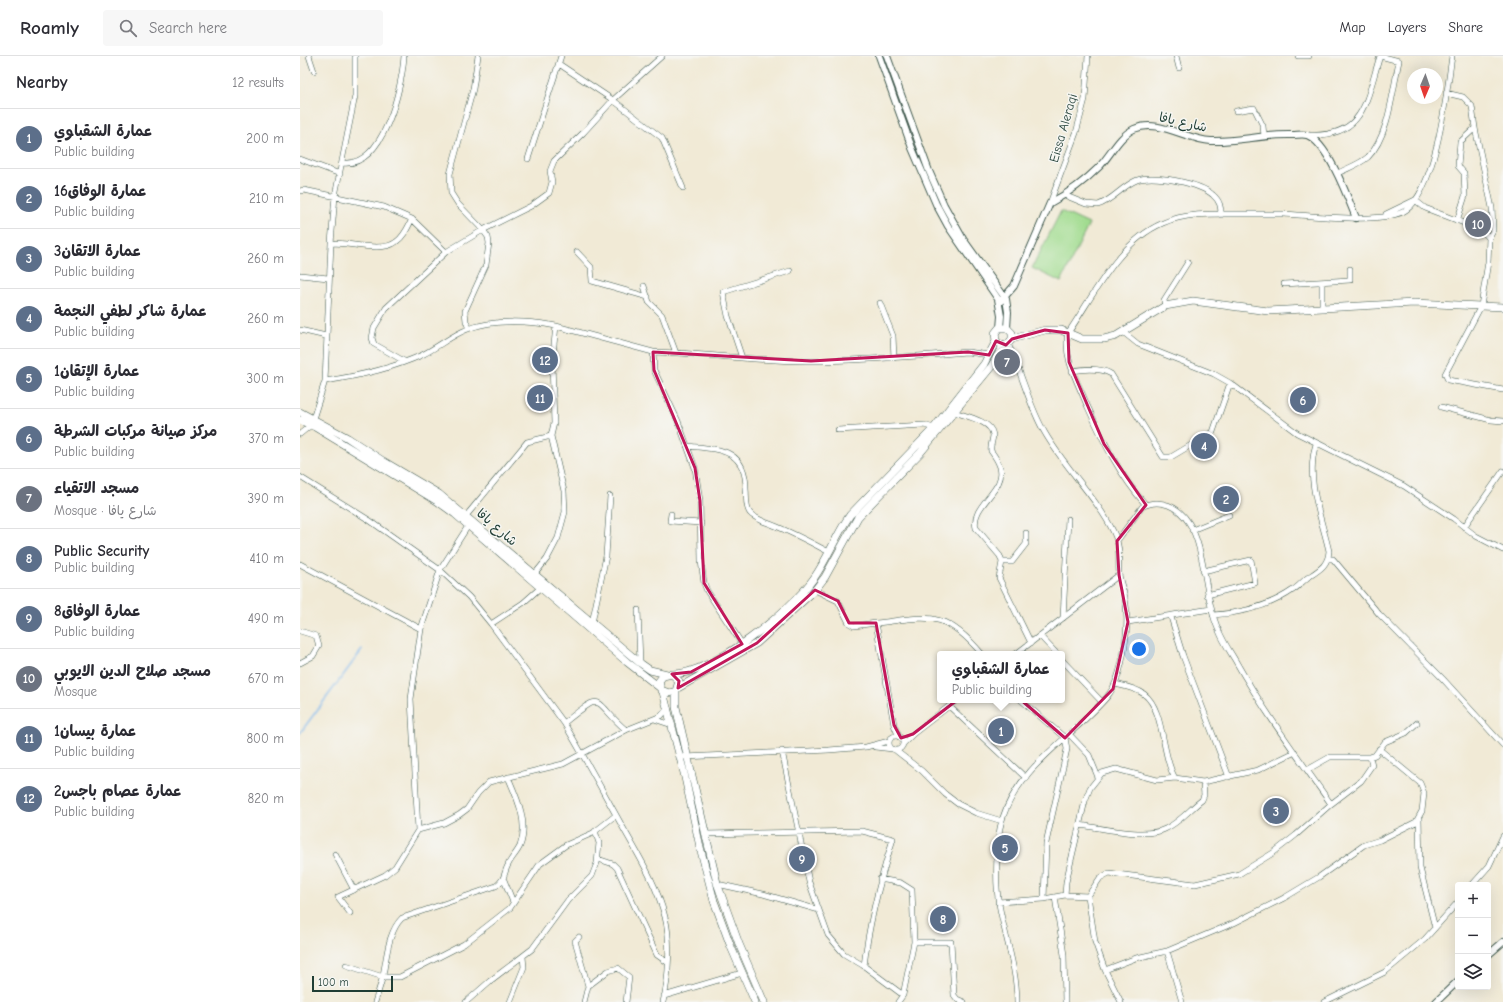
<!DOCTYPE html>
<meta charset="utf-8">
<style>
body{margin:0;font-family:"Comic Neue","Playpen Sans Arabic",sans-serif;background:#f7f7f7;color:#2b2b33}
.controls{position:absolute;right:12px;bottom:12px;display:grid;overflow:hidden;border-radius:4px;box-shadow:0 4px 16px #0002}
.controls button{width:36px;height:36px;display:grid;place-items:center;padding:0;border:0;border-bottom:1px solid #e1e1e2;background:#fff;color:#2b2b33;font:20px sans-serif}
.compass{position:absolute;left:1107px;top:12px;width:36px;height:36px;border-radius:50%;background:#fff;box-shadow:0 4px 16px #0002;rotate:182deg}
.scale{position:absolute;left:12px;bottom:10px;width:81px;box-sizing:border-box;padding-left:4px;border:2px solid #1f3d34;border-top:0;font-size:11px;line-height:14px;white-space:nowrap;color:#1f3d34;-webkit-text-stroke:3px #f6f6f2;paint-order:stroke}
.you{position:absolute;left:839px;top:593px;width:14px;height:14px;margin:-10px;border:3px solid #fff;border-radius:50%;background:#1a73e8;box-shadow:0 0 0 6px #1a73e833}
.badge{display:grid;place-items:center;width:26px;height:26px;border-radius:50%;background:#d93025;color:#fff;font-size:13px;font-weight:700}
.pin{position:absolute;translate:-50% -50%;border:2px solid #fff;box-shadow:0 1px 4px #0006}
.popup{position:absolute;left:637px;top:595px;width:128px;height:52px;box-sizing:border-box;display:grid;place-content:center;border-radius:4px;background:#fff;filter:drop-shadow(0 1px 3px #0005);font-size:13px;white-space:nowrap;color:#7c7c81}
.popup b{font-size:15px;color:#2b2b33}
.popup::after{content:'';position:absolute;left:50%;top:100%;margin-left:-8px;border:8px solid transparent;border-top-color:#fff}
.list{margin:0;padding:0;list-style:none}
h2{display:flex;justify-content:space-between;align-items:center;height:52px;margin:0;padding:0 16px;font-size:17px}
h2 small{font-size:13px;font-weight:400;color:#7c7c81}
.list li{display:grid;grid-template-columns:26px 1fr auto;gap:12px;align-items:center;box-sizing:border-box;height:60px;padding:0 16px;border-top:1px solid #e1e1e2}
.list b{display:block;font-size:15px;white-space:nowrap}
.list p{margin:0;font-size:13px;white-space:nowrap;color:#7c7c81}
.list em{font-size:13px;font-style:normal;color:#7c7c81}
.icon{flex:none;width:22px;height:22px;fill:none;stroke:currentColor;stroke-width:2;stroke-linecap:round;stroke-linejoin:round}
.map{position:relative;flex:none;width:1203px;height:946px;overflow:hidden}
header{display:flex;align-items:center;gap:24px;box-sizing:border-box;height:56px;padding:0 20px;background:#fff;border-bottom:1px solid #e1e1e2}
header strong{font-size:19px}
nav{display:flex;gap:22px;margin-inline-start:auto;font-size:14px}
.search{width:280px;height:36px;background:#f7f7f7;display:flex;align-items:center;gap:10px;box-sizing:border-box;padding:0 14px;border-radius:4px;color:#7c7c81;font-size:15px}
main{display:flex}
aside{flex:1;background:#fff}
.map>svg:first-child{display:block}
.green{fill:#a1dc8f;stroke:#608c62}
.lines{fill:none;stroke-linecap:round;stroke-linejoin:round}
.stream{stroke:#7cb8ee;stroke-width:1.5}
.minor-casing{stroke:#3e574c;stroke-width:6}
.tertiary-casing{stroke:#3e574c;stroke-width:8}
.secondary-casing{stroke:#3e574c;stroke-width:8}
.minor{stroke:#fff;stroke-width:5}
.tertiary{stroke:#fff;stroke-width:6}
.secondary{stroke:#fff;stroke-width:7}
.marked{fill:none;stroke:#c2185b;stroke-width:3;stroke-linejoin:round}
.labels{text-anchor:middle;dominant-baseline:central;stroke-width:3;stroke-linejoin:round;paint-order:stroke}
.street-label{font-size:13px;fill:#1f3d34;stroke:#f6f6f2}
</style>
<header>
<strong>Roamly</strong>
<div class="search"><svg class="icon" aria-label="search" viewBox="0 0 24 24"><circle cx="10" cy="10" r="6"/><path d="M15 15l6 6"/></svg>Search here</div>
<nav><a>Map</a><a>Layers</a><a>Share</a></nav>
</header>
<main>
<aside>
<h2>Nearby<small>12 results</small></h2>
<ul class="list">
<li><span class="badge" style="background:#5c6f8a">1</span><div><b>عمارة الشقباوي</b><p>Public building</p></div><em>200 m</em></li>
<li><span class="badge" style="background:#5c6f8a">2</span><div><b>عمارة الوفاق16</b><p>Public building</p></div><em>210 m</em></li>
<li><span class="badge" style="background:#5c6f8a">3</span><div><b>عمارة الاتقان3</b><p>Public building</p></div><em>260 m</em></li>
<li><span class="badge" style="background:#5c6f8a">4</span><div><b>عمارة شاكر لطفي النجمة</b><p>Public building</p></div><em>260 m</em></li>
<li><span class="badge" style="background:#5c6f8a">5</span><div><b>عمارة الإتقان1</b><p>Public building</p></div><em>300 m</em></li>
<li><span class="badge" style="background:#5c6f8a">6</span><div><b>مركز صيانة مركبات الشرطة</b><p>Public building</p></div><em>370 m</em></li>
<li><span class="badge" style="background:#6b7280">7</span><div><b>مسجد الاتقياء</b><p>Mosque · شارع يافا</p></div><em>390 m</em></li>
<li><span class="badge" style="background:#5c6f8a">8</span><div><b>Public Security</b><p>Public building</p></div><em>410 m</em></li>
<li><span class="badge" style="background:#5c6f8a">9</span><div><b>عمارة الوفاق8</b><p>Public building</p></div><em>490 m</em></li>
<li><span class="badge" style="background:#6b7280">10</span><div><b>مسجد صلاح الدين الايوبي</b><p>Mosque</p></div><em>670 m</em></li>
<li><span class="badge" style="background:#5c6f8a">11</span><div><b>عمارة بيسان1</b><p>Public building</p></div><em>800 m</em></li>
<li><span class="badge" style="background:#5c6f8a">12</span><div><b>عمارة عصام باجس2</b><p>Public building</p></div><em>820 m</em></li>
</ul>
</aside>
<div class="map">
<svg width="1203" height="946" viewBox="0 0 1203 946">
<rect width="100%" height="100%" fill="#f6f6f2"/>
<filter id="ink" filterUnits="userSpaceOnUse"><feTurbulence type="fractalNoise" baseFrequency=".025" numOctaves="2"/><feDisplacementMap in="SourceGraphic" scale="8" xChannelSelector="R" yChannelSelector="G"/><feConvolveMatrix kernelMatrix="1 2 1 2 8 2 1 2 1" color-interpolation-filters="sRGB"/></filter>
<filter id="wash" filterUnits="userSpaceOnUse"><feTurbulence type="fractalNoise" baseFrequency=".012" numOctaves="4" result="noise"/><feDisplacementMap in="SourceGraphic" scale="16" xChannelSelector="R" yChannelSelector="G"/><feGaussianBlur stdDeviation="0.9" result="paint"/><feColorMatrix in="noise" values="0 0 0 0 0 0 0 0 0 0 0 0 0 0 0 0 0 1.4 0 .05"/><feComposite in="paint" operator="in"/></filter>
<g filter="url(#wash)">
<rect width="100%" height="100%" fill="#f1ead6"/>
<path class="green" d="M 761,155 L 789,168 L 761,226 L 732,212 Z"/>
<g class="lines">
<path class="stream" d="M 0,677 L 62,594"/>
</g>
</g>
<g filter="url(#ink)">
<g class="lines">
<defs>
<path id="minor" d="M 9,0 L 14,15
M 876,0 L 879,12
M 998,0 L 1009,0
M 259,8 L 313,44 L 362,82 L 383,132
M 1146,37 L 1163,41 L 1172,50 L 1175,72 L 1192,152 L 1193,174 L 1189,182
M 936,55 L 954,52 L 963,70 L 964,80
M 1008,79 C 1065,82 1066,44 1080,0
M 0,103 L 40,118
M 228,103 L 261,0
M 42,107 C 84,112 102,31 104,0
M 1038,117 C 1048,112 1060,108 1068,101 C 1089,81 1093,32 1099,5 L 1080,0
M 0,135 L 4,134 L 84,151 L 112,163 L 146,196 L 86,252 L 74,272 L 72,282 L 74,288 L 104,305
M 764,139 L 786,148 L 798,149 C 813,144 822,130 837,124 C 854,118 900,127 913,139 C 920,145 921,151 921,159
M 1115,144 L 1125,152 L 1182,174 L 1189,182 L 1188,206 L 1181,250 L 1145,318 L 1148,324 L 1203,334
M 750,147 L 776,77 L 785,43 L 788,0
M 1086,158 L 1115,144
M 1157,165 L 1165,140 L 1164,117 L 1158,110 L 1160,86 L 1175,72
M 31,187 C 48,186 82,197 96,186 C 104,181 108,171 112,163
M 146,196 L 183,174 L 231,150 L 249,137 L 252,126 L 250,115 L 254,105 L 283,77 L 313,44 L 362,0
M 277,196 L 291,211 L 292,225 L 348,241
M 0,219 L 28,222
M 1022,226 L 1022,252
M 984,228 L 1050,224 L 1050,213
M 344,230 L 349,246 L 362,259 L 376,297
M 580,247 L 593,280 L 594,302
M 865,250 L 864,244 L 888,206
M 169,273 L 166,265 L 165,255 L 186,209 L 189,187 L 188,181 L 183,174 L 158,148 L 151,137 L 150,118 L 173,33 L 178,0
M 0,274 L 26,280
M 823,276 L 838,288 L 914,318 L 930,327 L 997,377 L 1104,430 L 1154,463 L 1176,480 L 1203,494
M 708,288 C 722,317 729,350 745,377 C 765,412 797,442 814,477 C 821,490 818,503 819,517 C 819,525 824,534 825,542 C 830,568 824,620 807,641 C 772,682 719,709 702,764 C 696,783 695,828 699,848 C 705,881 717,913 717,946
M 353,296 C 406,297 458,306 511,305 C 563,305 616,300 668,296 L 689,299
M 442,302 L 428,260 L 423,236 L 490,215
M 772,315 C 784,313 800,311 811,318 L 863,401 L 871,401 L 913,376 L 930,327
M 25,325 C 59,320 91,313 122,299 C 138,291 152,279 168,273 C 194,263 229,265 256,270
M 1141,351 L 1191,364 L 1203,365
M 654,356 C 665,360 692,365 693,379 C 693,384 690,389 691,395 C 694,399 698,405 700,411 C 707,434 670,449 676,472 L 700,500 L 702,506 L 699,522 L 731,587
M 538,374 L 624,369 L 634,372
M 0,378 L 11,369 L 25,325 L 31,187 L 35,140 L 55,40 L 55,0
M 387,390 C 418,393 446,392 446,433 C 447,440 445,451 450,457 C 453,461 461,464 465,466 C 488,474 508,485 529,496
M 0,421 L 69,464 L 140,514 L 169,541 L 191,568 L 264,667 C 306,633 292,645 326,674
M 846,449 C 818,418 803,384 786,347 C 777,325 763,301 768,277 C 794,239 818,186 863,167 C 887,156 919,158 944,158 C 957,158 970,158 983,158 C 1011,159 1084,169 1106,154 C 1136,134 1147,35 1152,0
M 371,458 L 370,465 L 401,467
M 166,460 L 227,386 L 251,380
M 1164,471 L 1203,415
M 892,474 L 929,459
M 817,485 L 842,451 C 860,441 879,451 889,467 C 906,494 904,543 919,575 C 923,585 929,594 935,604 C 963,654 998,701 1031,748
M 1028,503 L 1033,503 L 1079,558 L 1143,623 L 1203,689
M 702,506 L 712,506 L 726,488 L 726,477
M 0,508 L 121,573
M 903,515 L 951,504 L 955,527 L 907,539
M 234,519 L 247,503 L 258,482 L 265,456 L 264,435 L 251,380 L 254,367 L 252,307 L 256,270 L 353,296 L 354,314 L 378,365 L 395,412 L 400,445 L 401,505 L 404,527 L 407,535 L 442,588
M 515,534 L 538,545 L 549,567 L 554,570 L 576,567 L 594,669 L 599,681
M 338,554 L 340,607
M 913,559 C 941,557 969,551 993,534 C 998,531 1002,526 1007,522 C 1019,514 1028,510 1029,495 C 1021,460 1005,423 1016,388
M 871,561 L 883,600 L 929,721
M 763,562 L 768,463
M 828,566 L 911,553
M 292,567 L 306,500 L 310,440
M 576,567 C 630,561 644,553 682,598
M 191,568 L 223,547 L 240,532
M 0,575 L 16,580 L 19,590 L 13,600 L 0,607
M 740,580 L 757,598
M 716,598 L 819,519
M 762,604 L 802,646
M 815,628 C 824,630 836,632 844,638 C 865,654 861,699 875,722
M 721,644 L 765,682 L 767,693 L 746,787 L 744,843
M 649,650 L 726,722
M 354,663 L 372,669
M 264,667 C 284,700 302,734 321,768 C 337,797 357,828 365,861 C 371,884 369,923 363,946
M 769,678 L 789,699 L 798,721
M589 687a7 7 0 1 1 14 0a7 7 0 1 1-14 0Z
M 603,688 L 613,678 L 657,644
M 575,691 L 593,693
M 595,694 L 622,715 L 645,738 L 658,748 L 676,757 L 702,765
M 482,695 L 509,826 L 528,879 L 544,898 L 564,910 L 603,939
M 385,701 L 529,694 L 566,691 L 589,685
M 1007,714 L 1030,701 L 1070,701 L 1075,699 L 1085,686 L 1106,677 L 1117,667
M 1119,762 L 1120,812 L 1135,872
M 779,769 C 803,772 844,783 865,773 C 879,767 890,753 902,744 L 904,739 L 903,726
M 118,774 L 111,643 L 121,573 L 140,514 L 168,470
M 405,778 L 562,775 L 593,783 C 580,824 569,866 564,910
M 35,798 L 54,834
M 298,803 L 313,808 L 317,812 L 357,899 L 367,906
M 580,823 L 601,827 L 612,834 L 614,886 L 603,939 L 598,946
M 204,824 L 213,846
M 417,828 L 463,838 L 519,854
M 1172,829 L 1189,810 L 1203,780
M 765,839 L 766,826 L 785,745 L 790,732 L 802,717 L 816,713 L 857,724 L 875,722 L 903,726 L 958,714 L 995,696
M 788,840 L 795,886 L 805,914 L 821,946
M 755,841 L 764,899 L 765,946
M 698,846 L 744,843 L 765,839 L 788,840 L 800,822 L 809,817 L 895,828 L 939,818 L 973,797 L 996,779 L 1031,748 L 1061,725 L 1072,709 L 1070,701
M 50,857 L 38,841 L 85,819 L 95,811 L 118,774 L 144,767 L 159,759 L 167,753 L 178,737 L 189,726 L 263,708 L 326,674 L 361,660 L 368,652
M 279,881 L 275,885 L 288,930
M 614,886 L 651,886 L 654,939 L 657,943 L 664,946
M 867,895 L 882,946
M 46,909 L 83,921 L 100,921 L 164,888 L 210,852 L 240,808 L 266,789 L 293,777 L 316,759
M 805,914 L 836,902 L 867,895 L 934,867 L 984,842 L 1019,821 L 1064,789 L 1080,784 L 1116,766 L 1122,755 L 1124,737 L 1120,727 L 1079,693
M 364,940 L 442,917
M 75,946 C 78,937 81,928 83,919 C 87,900 88,876 102,862 L 196,830 C 206,822 203,819 208,809 C 211,802 217,797 220,790 C 229,767 217,742 208,721
M 166,946 L 190,925 L 232,893 L 268,844 L 292,820 L 297,807 L 299,787 L 295,775
M 210,946 L 224,911 L 223,901
M 284,946 L 288,930 L 308,915 L 318,912 L 329,921 L 326,946
M 1024,946 L 1085,916 L 1125,883 L 1158,846"/>
<path id="tertiary" d="M 579,0 L 612,92 L 636,148 L 648,170 L 698,243 L 701,260 L 700,272
M 587,0 L 629,115 L 644,149 L 663,183 L 706,243 L 708,256 L 707,272
M 699,247 L 714,230 L 750,147 C 767,138 785,125 799,111 C 810,100 819,80 834,73 C 858,62 886,84 911,85 C 938,86 965,78 992,79 C 997,79 1003,78 1007,79 C 1028,87 1048,142 1056,162
M 1188,899 L 1203,886
M 1136,946 L 1158,925"/>
<path id="secondary" d="M 712,283 L 712,277 L 707,272 L 699,272 L 695,277 L 696,285 L 703,290 L 708,288 L 712,283 L 745,274 L 761,274 L 782,283 L 804,283 L 816,280 L 829,272 L 865,250 L 893,245 L 968,255 L 1114,247 L 1203,251
M 0,356 L 48,382 L 83,405 L 139,438 L 340,607 L 350,614 L 367,618
M 0,364 L 15,371 L 137,445 L 155,458 L 327,606 L 359,631
M 372,618 C 412,619 491,555 514,522 C 528,502 536,479 550,459 L 634,372 L 684,308 L 696,285
M 378,632 L 457,587 L 515,534 L 525,521 L 558,461 L 621,396 L 691,311 L 703,290
M 376,635 L 369,637 L 361,634 L 359,625 L 363,620 L 372,618 L 379,625 L 376,635 L 376,651 L 417,827 L 439,888 L 464,946
M 363,636 L 384,717 L 400,791 L 414,845 L 431,891 L 455,946"/>
</defs>
<use href="#minor" class="minor-casing"/>
<use href="#tertiary" class="tertiary-casing"/>
<use href="#secondary" class="secondary-casing"/>
<use href="#minor" class="minor"/>
<use href="#tertiary" class="tertiary"/>
<use href="#secondary" class="secondary"/>
</g>
</g>
<path class="marked" d="M 745,274 L 768,277 L 769,306 L 804,388 L 846,449 L 817,485 L 819,519 L 828,566 L 813,633 L 765,682 L 720,643 L 696,614 L 613,678 L 601,682 L 594,669 L 576,567 L 549,567 L 538,545 L 515,534 L 457,587 L 378,632 L 379,625 L 372,618 L 391,616 L 442,588 L 404,527 L 400,445 L 395,412 L 354,314 L 353,296 L 511,305 L 668,296 L 689,299 L 696,285 L 706,289 L 712,283 Z"/>
<g class="labels">
<g class="street-label">
<text transform="translate(883 66) rotate(13)">شارع يافا</text>
<text transform="translate(763 72) rotate(-74)">Eissa Aleraqi</text>
<text transform="translate(197 471) rotate(41)">شارع يافا</text>
</g>
</g>
</svg>
<div class="controls">
<button>+</button>
<button>−</button>
<button><svg class="icon" aria-label="layers" viewBox="0 0 24 24"><path d="M12 4l9 5-9 5-9-5zM3 14l9 5 9-5"/></svg></button>
</div>
<svg class="compass" viewBox="-18 -18 36 36"><path d="M0-13l5 13h-10z" fill="#e53935"/><path d="M0 13l5-13h-10z" fill="#7c7c81"/></svg>
<div class="scale">100 m</div>
<div class="you"></div>
<div class="pin badge" style="left:701px;top:675px;background:#5c6f8a">1</div>
<div class="popup"><b>عمارة الشقباوي</b>Public building</div>
<div class="pin badge" style="left:926px;top:443px;background:#5c6f8a">2</div>
<div class="pin badge" style="left:976px;top:755px;background:#5c6f8a">3</div>
<div class="pin badge" style="left:904px;top:390px;background:#5c6f8a">4</div>
<div class="pin badge" style="left:705px;top:792px;background:#5c6f8a">5</div>
<div class="pin badge" style="left:1003px;top:344px;background:#5c6f8a">6</div>
<div class="pin badge" style="left:707px;top:306px;background:#6b7280">7</div>
<div class="pin badge" style="left:643px;top:863px;background:#5c6f8a">8</div>
<div class="pin badge" style="left:502px;top:803px;background:#5c6f8a">9</div>
<div class="pin badge" style="left:1178px;top:168px;background:#6b7280">10</div>
<div class="pin badge" style="left:240px;top:342px;background:#5c6f8a">11</div>
<div class="pin badge" style="left:245px;top:304px;background:#5c6f8a">12</div>
</div>
</main>
